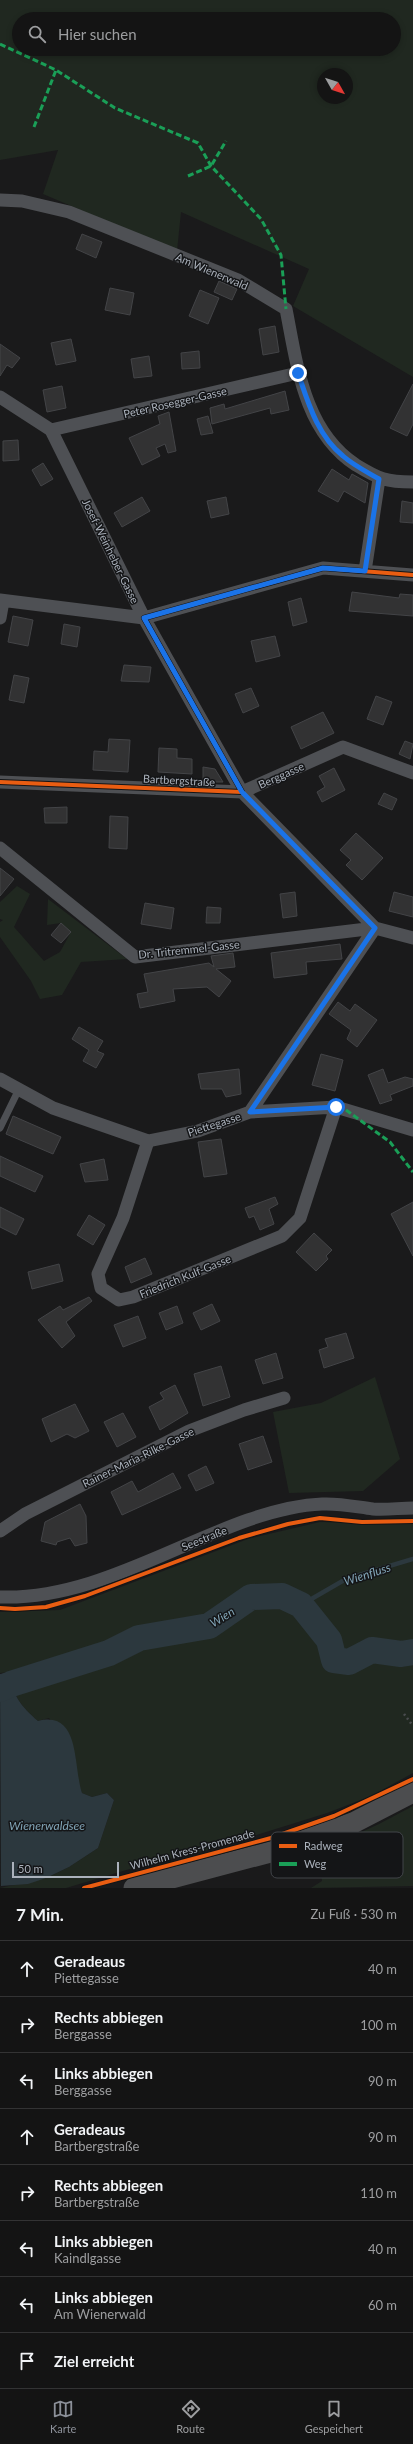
<!DOCTYPE html>
<html lang="de">
<meta charset="utf-8">
<style>
body{margin:0;font-family:Lato,sans-serif;background:#1d1d1d;color:#f1f3f6}
.compass{position:absolute;left:317px;top:68px;width:36px;height:36px;border-radius:50%;background:#141414;box-shadow:0 2px 6px #0003;rotate:129deg}
.scale{position:absolute;left:12px;bottom:10px;width:107px;box-sizing:border-box;padding-left:4px;border:2px solid #abb2bc;border-top:0;font-size:11px;line-height:14px;white-space:nowrap;color:#abb2bc;-webkit-text-stroke:3px #141517;paint-order:stroke}
.stop{position:absolute;width:12px;height:12px;margin:-9px;border:3px solid #1a73e8;border-radius:50%;background:#fff}
.stop.end{background:#1a73e8;border-color:#fff;box-shadow:0 1px 4px #0008}
.list{margin:0;padding:0;list-style:none}
h2{display:flex;justify-content:space-between;align-items:center;height:52px;margin:0;padding:0 16px;font-size:17px}
h2 small{font-size:13px;font-weight:400;color:#9d9ea0}
.list li{display:grid;grid-template-columns:26px 1fr auto;gap:12px;align-items:center;box-sizing:border-box;height:56px;padding:0 16px;border-top:1px solid #333334}
.list b{display:block;font-size:15px;white-space:nowrap}
.list p{margin:0;font-size:13px;white-space:nowrap;color:#9d9ea0}
.list em{font-size:13px;font-style:normal;color:#9d9ea0}
.icon{flex:none;width:22px;height:22px;fill:none;stroke:currentColor;stroke-width:2;stroke-linecap:round;stroke-linejoin:round}
.map{position:relative;flex:none;width:413px;height:1888px;overflow:hidden}
.search{position:absolute;background:#141414;box-shadow:0 2px 6px #0003;left:12px;right:12px;top:12px;height:44px;display:flex;align-items:center;gap:10px;box-sizing:border-box;padding:0 14px;border-radius:22px;color:#9d9ea0;font-size:15px}
.sheet{height:500px;background:#141414}
nav{display:flex;justify-content:space-around;align-items:center;box-sizing:border-box;height:56px;border-top:1px solid #333334;background:#141414;font-size:11px;color:#9d9ea0}
nav a{display:grid;justify-items:center;gap:2px}
nav .on{color:#8c9099}
.map>svg:first-child{display:block}
.green{fill:#202820;fill-rule:evenodd}
.water{fill:#2c383e}
.lines{fill:none;stroke-linecap:round;stroke-linejoin:round}
.stream{stroke:#2c383e;stroke-width:4.5}
.river{stroke:#2c383e;stroke-width:26}
.building{fill:#323233;stroke:#434447}
.path{stroke:#4a4c4e;stroke-width:2.5;stroke-dasharray:2 3;stroke-linecap:butt}
.lane{stroke:#4e5054;stroke-width:7}
.street{stroke:#4e5054;stroke-width:13}
.primary{stroke:#4c4d4f;stroke-width:21}
.quiet{stroke:#1a9f57;stroke-width:3;stroke-dasharray:6 3;stroke-linecap:butt}
.cycleway-casing{stroke:#141517;stroke-width:6}
.cycleway{stroke:#e95d12;stroke-width:4}
.route{stroke:#1a73e8;stroke-width:5}
.labels{text-anchor:middle;dominant-baseline:central;stroke-width:3;stroke-linejoin:round;paint-order:stroke}
.street-label{font-size:11px;fill:#abb2bc;stroke:#141517}
.water-label{font-size:12px;font-style:italic;fill:#82a5b7;stroke:#141517}
.key{fill:#141517;stroke:#414449;stroke-width:1}
.key-label{font-size:11px;fill:#abb2bc}
</style>
<div class="map">
<svg width="413" height="1888" viewBox="0 0 413 1888">
<rect width="100%" height="100%" fill="#1a1a1b"/>
<path class="green" d="M 0,0 L 413,0 L 413,377 L 293,306 L 309,269 L 181,212 L 177,251 L 43,194 L 58,150 L 0,160 ZM 19,19 L 394,19 L 394,49 L 19,49 ZM 323,74 L 347,74 L 347,98 L 323,98 Z
M 17,886 L 30,894 L 14,927 L 44,961 L 60,952 L 71,932 L 61,923 L 47,925 L 48,899 L 127,959 L 81,962 L 62,995 L 40,999 L 31,981 L 0,937 L 0,922 L 3,920 L 0,919 L 0,902 Z
M 375,1377 L 400,1459 L 363,1491 L 289,1493 L 273,1412 L 321,1403 Z
M 320,1522 L 413,1524 L 413,1773 L 371,1796 L 327,1813 L 212,1849 L 143,1865 L 66,1888 L 0,1888 L 46,1878 L 69,1867 L 98,1848 L 114,1800 L 107,1793 L 92,1797 L 82,1793 L 77,1779 L 75,1754 L 49,1718 L 38,1721 C 22,1707 11,1695 11,1672 L 0,1673 L 0,1612 L 60,1610 L 248,1539 Z
M 413,1806 L 413,1886 L 311,1888 L 322,1881 L 318,1852 L 379,1824 Z"/>
<path class="water" d="M 11,1672 C 11,1695 22,1707 38,1721 C 81,1710 73,1767 82,1793 L 92,1797 L 107,1793 L 114,1800 L 98,1848 L 69,1867 L 46,1878 L 28,1884 L 1,1886 L 0,1674 Z"/>
<g class="lines">
<path class="stream" d="M 301,1605 L 346,1579 L 413,1559"/>
<path class="river" d="M 0,1689 L 11,1684 L 109,1653 L 139,1638 L 209,1626 L 251,1597 L 282,1596 L 301,1605 L 329,1640 L 334,1660 L 349,1662 L 372,1650 L 401,1654 L 413,1652"/>
</g>
<path class="building" d="M 82,234 L 102,242 L 96,258 L 76,249 Z
M 219,281 L 237,289 L 232,300 L 214,292 Z
M 110,288 L 134,293 L 130,315 L 105,310 Z
M 200,290 L 219,298 L 208,324 L 189,316 Z
M 275,326 L 279,352 L 263,355 L 259,329 Z
M 71,339 L 76,361 L 56,365 L 51,343 Z
M 0,344 L 20,358 L 12,368 L 7,365 L 0,376 Z
M 199,351 L 200,368 L 182,369 L 181,353 Z
M 149,356 L 152,376 L 134,378 L 131,359 Z
M 413,384 L 413,424 L 407,436 L 390,428 Z
M 62,386 L 66,408 L 47,412 L 43,390 Z
M 285,391 L 289,410 L 271,414 L 270,408 L 212,424 L 210,408 L 224,404 L 225,409 Z
M 169,412 L 176,451 L 168,453 L 165,444 L 156,448 L 160,456 L 142,465 L 129,438 L 160,424 L 158,416 Z
M 208,416 L 213,433 L 201,435 L 197,419 Z
M 18,440 L 19,460 L 3,461 L 3,441 Z
M 43,463 L 53,479 L 41,486 L 32,470 Z
M 332,469 L 349,480 L 352,474 L 368,483 L 365,503 L 344,491 L 338,502 L 318,491 Z
M 142,497 L 150,511 L 122,527 L 114,513 Z
M 226,497 L 229,514 L 211,518 L 207,501 Z
M 402,501 L 413,503 L 413,523 L 400,522 Z
M 352,592 L 399,598 L 400,594 L 413,595 L 413,616 L 349,611 Z
M 301,598 L 307,622 L 293,626 L 288,602 Z
M 13,616 L 33,620 L 28,646 L 8,642 Z
M 64,624 L 80,627 L 77,647 L 61,644 Z
M 275,636 L 280,656 L 256,662 L 251,641 Z
M 124,665 L 151,667 L 149,682 L 121,681 Z
M 14,675 L 29,678 L 24,703 L 9,700 Z
M 251,688 L 259,706 L 243,713 L 235,694 Z
M 376,696 L 392,702 L 383,725 L 367,719 Z
M 323,712 L 334,733 L 301,749 L 291,727 Z
M 109,739 L 130,740 L 128,772 L 93,770 L 94,751 L 108,752 Z
M 405,741 L 413,744 L 410,759 L 399,754 Z
M 159,748 L 177,749 L 177,758 L 192,759 L 192,774 L 158,772 Z
M 203,767 L 215,769 L 223,782 L 203,782 Z
M 334,768 L 345,790 L 322,802 L 317,792 L 325,787 L 319,776 Z
M 384,793 L 397,799 L 392,810 L 378,804 Z
M 67,807 L 67,823 L 45,823 L 44,808 Z
M 110,816 L 128,817 L 127,849 L 109,848 Z
M 356,833 L 383,858 L 362,880 L 346,865 L 351,860 L 340,850 Z
M 0,868 L 14,879 L 0,896 Z
M 295,892 L 297,916 L 283,918 L 280,894 Z
M 394,892 L 413,897 L 413,917 L 389,911 Z
M 145,903 L 174,908 L 171,929 L 141,924 Z
M 207,907 L 221,908 L 220,923 L 206,923 Z
M 61,923 L 71,932 L 61,943 L 51,935 Z
M 340,944 L 342,959 L 306,962 L 307,974 L 274,978 L 271,953 Z
M 233,953 L 235,967 L 216,969 L 231,981 L 219,997 L 207,987 L 173,989 L 175,1001 L 140,1008 L 137,994 L 148,992 L 144,974 L 209,963 L 214,967 L 211,956 Z
M 338,1002 L 350,1011 L 355,1004 L 377,1020 L 357,1047 L 347,1039 L 351,1030 L 329,1014 Z
M 79,1027 L 103,1041 L 97,1051 L 104,1054 L 96,1068 L 83,1061 L 89,1050 L 72,1039 Z
M 321,1054 L 343,1060 L 335,1091 L 312,1085 Z
M 239,1069 L 241,1094 L 226,1097 L 222,1089 L 201,1089 L 198,1074 Z
M 383,1069 L 388,1083 L 405,1077 L 413,1079 L 413,1086 L 390,1095 L 392,1100 L 380,1104 L 368,1075 Z
M 13,1116 L 61,1137 L 53,1154 L 6,1134 Z
M 221,1139 L 227,1174 L 204,1177 L 198,1142 Z
M 0,1156 L 43,1176 L 35,1192 L 0,1176 Z
M 104,1159 L 108,1180 L 85,1182 L 80,1164 Z
M 275,1197 L 278,1204 L 269,1209 L 274,1224 L 260,1230 L 254,1216 L 249,1218 L 245,1208 Z
M 413,1202 L 413,1256 L 391,1214 Z
M 0,1207 L 24,1219 L 16,1235 L 0,1227 Z
M 89,1215 L 105,1225 L 93,1245 L 77,1235 Z
M 314,1233 L 332,1250 L 326,1256 L 328,1259 L 316,1271 L 296,1252 Z
M 145,1258 L 152,1274 L 131,1283 L 125,1267 Z
M 59,1264 L 63,1281 L 32,1289 L 28,1272 Z
M 89,1297 L 92,1301 L 66,1322 L 75,1336 L 62,1348 L 38,1320 L 60,1306 L 63,1310 Z
M 212,1304 L 220,1321 L 201,1330 L 193,1313 Z
M 177,1306 L 183,1323 L 166,1330 L 159,1313 Z
M 138,1316 L 146,1338 L 123,1347 L 114,1325 Z
M 346,1333 L 354,1358 L 324,1368 L 319,1350 L 328,1347 L 325,1339 Z
M 276,1353 L 283,1378 L 263,1384 L 255,1360 Z
M 221,1366 L 230,1397 L 203,1406 L 194,1374 Z
M 175,1385 L 188,1413 L 160,1430 L 149,1407 L 164,1399 L 160,1393 Z
M 75,1404 L 89,1431 L 75,1438 L 67,1434 L 51,1442 L 42,1419 Z
M 123,1413 L 136,1437 L 117,1447 L 104,1422 Z
M 263,1436 L 272,1462 L 248,1470 L 239,1444 Z
M 206,1466 L 214,1483 L 196,1491 L 188,1475 Z
M 173,1473 L 181,1488 L 122,1515 L 111,1492 L 132,1481 L 138,1492 Z
M 80,1504 L 86,1516 L 87,1543 L 75,1546 L 70,1538 L 57,1542 L 56,1545 L 41,1541 L 45,1522 Z"/>
<g class="lines">
<path class="path" d="M 404,1714 L 413,1726"/>
<path class="lane" d="M 0,1128 L 19,1089"/>
<path class="street" d="M 0,200 L 22,201 L 69,212 L 238,280 L 286,309 C 297,365 304,431 356,465 C 379,479 386,482 413,482
M 0,397 L 51,430 L 144,618 L 0,600
M 51,430 L 298,373
M 365,571 L 379,479
M 0,618 L 3,601
M 0,782 L 242,792 L 144,618 L 323,568 L 413,575
M 0,848 L 135,957 L 375,928 L 413,938
M 0,1079 L 53,1108 L 148,1141 L 198,1131 L 250,1112 L 336,1107 L 413,1130
M 250,1112 L 375,928 L 242,792 L 343,747 L 413,773
M 148,1141 L 123,1218 L 98,1274 L 101,1288 L 119,1300 L 133,1297 L 282,1236 L 300,1218 L 336,1107
M 0,1531 L 25,1514 L 189,1431 L 244,1410 L 284,1398
M 0,1597 C 87,1600 168,1548 248,1520 C 271,1512 298,1505 322,1504 C 339,1503 357,1507 373,1509 C 386,1510 400,1508 413,1508"/>
<path class="primary" d="M 134,1888 L 274,1851 L 353,1823 L 413,1792"/>
<path class="quiet" d="M 0,44 L 56,70 L 115,108 L 198,143 L 211,166 L 261,219 L 281,255 L 286,309
M 34,127 L 56,70
M 188,176 L 211,166 L 226,141
M 346,1110 L 390,1142 L 413,1172"/>
<defs>
<path id="cycleway" d="M 0,782 L 242,792 L 144,618 L 323,568 L 413,575
M 0,1608 L 15,1609 L 46,1607 L 85,1596 L 239,1538 L 288,1524 L 320,1518 L 362,1522 L 413,1521
M 84,1888 L 271,1838 L 334,1816 L 413,1779"/>
</defs>
<use href="#cycleway" class="cycleway-casing"/>
<use href="#cycleway" class="cycleway"/>
</g>
<g class="lines">
<path class="route" d="M 298,373 C 308,402 317,435 343,456 C 353,465 367,472 379,479 L 365,571 L 323,568 L 144,618 L 242,792 L 375,928 L 250,1112 L 336,1107"/>
</g>
<g class="labels">
<g class="street-label">
<text transform="translate(212 271) rotate(23)">Am Wienerwald</text>
<text transform="translate(175 402) rotate(-13)">Peter Rosegger-Gasse</text>
<text transform="translate(111 551) rotate(64)">Josef-Weinheber-Gasse</text>
<text transform="translate(281 775) rotate(-24)">Berggasse</text>
<text transform="translate(179 780) rotate(3)">Bartbergstraße</text>
<text transform="translate(189 949) rotate(-6)">Dr. Tritremmel-Gasse</text>
<text transform="translate(214 1124) rotate(-18)">Piettegasse</text>
<text transform="translate(185 1276) rotate(-22)">Friedrich Kulf-Gasse</text>
<text transform="translate(138 1457) rotate(-26)">Rainer-Maria-Rilke-Gasse</text>
<text transform="translate(204 1538) rotate(-22)">Seestraße</text>
<text transform="translate(192 1849) rotate(-15)">Wilhelm Kress-Promenade</text>
</g>
<g class="water-label">
<text transform="translate(367 1574) rotate(-18)">Wienfluss</text>
<text transform="translate(222 1617) rotate(-32)">Wien</text>
<text x="47" y="1825">Wienerwaldsee</text>
</g>
</g>
<rect x="271" y="1832" width="132" height="46" rx="6" class="key"/>
<rect x="279" y="1844" width="18" height="4" fill="#e95d12"/>
<rect x="279" y="1862" width="18" height="4" fill="#1a9f57"/>
<g class="key-label">
<text x="304" y="1850">Radweg</text>
<text x="304" y="1868">Weg</text>
</g>
</svg>
<svg class="compass" viewBox="-18 -18 36 36"><path d="M0-13l5 13h-10z" fill="#e53935"/><path d="M0 13l5-13h-10z" fill="#9d9ea0"/></svg>
<div class="scale">50 m</div>
<div class="stop" style="left:336px;top:1107px"></div>
<div class="stop end" style="left:298px;top:373px"></div>
<div class="search"><svg class="icon" aria-label="search" viewBox="0 0 24 24"><circle cx="10" cy="10" r="6"/><path d="M15 15l6 6"/></svg>Hier suchen</div>
</div>
<section class="sheet">
<h2>7 Min.<small>Zu Fuß · 530 m</small></h2>
<ul class="list">
<li><svg class="icon" aria-label="ahead" viewBox="0 0 24 24"><path d="M12 20V5M6 11l6-6 6 6"/></svg><div><b>Geradeaus</b><p>Piettegasse</p></div><em>40 m</em></li>
<li><svg class="icon" aria-label="right" viewBox="0 0 24 24"><path d="M7 20v-9h11M14 6l5 5-5 5"/></svg><div><b>Rechts abbiegen</b><p>Berggasse</p></div><em>100 m</em></li>
<li><svg class="icon" aria-label="left" viewBox="0 0 24 24"><path d="M17 20v-9H6M10 6l-5 5 5 5"/></svg><div><b>Links abbiegen</b><p>Berggasse</p></div><em>90 m</em></li>
<li><svg class="icon" aria-label="ahead" viewBox="0 0 24 24"><path d="M12 20V5M6 11l6-6 6 6"/></svg><div><b>Geradeaus</b><p>Bartbergstraße</p></div><em>90 m</em></li>
<li><svg class="icon" aria-label="right" viewBox="0 0 24 24"><path d="M7 20v-9h11M14 6l5 5-5 5"/></svg><div><b>Rechts abbiegen</b><p>Bartbergstraße</p></div><em>110 m</em></li>
<li><svg class="icon" aria-label="left" viewBox="0 0 24 24"><path d="M17 20v-9H6M10 6l-5 5 5 5"/></svg><div><b>Links abbiegen</b><p>Kaindlgasse</p></div><em>40 m</em></li>
<li><svg class="icon" aria-label="left" viewBox="0 0 24 24"><path d="M17 20v-9H6M10 6l-5 5 5 5"/></svg><div><b>Links abbiegen</b><p>Am Wienerwald</p></div><em>60 m</em></li>
<li><svg class="icon" aria-label="arrive" viewBox="0 0 24 24"><path d="M6 21V4h12l-3 4 3 4H6"/></svg><div><b>Ziel erreicht</b></div></li>
</ul>
</section>
<nav>
<a class="on"><svg class="icon" aria-label="map" viewBox="0 0 24 24"><path d="M3 6l6-2 6 2 6-2v14l-6 2-6-2-6 2zM9 4v14M15 6v14"/></svg>Karte</a>
<a><svg class="icon" aria-label="directions" viewBox="0 0 24 24"><path d="M12 3l9 9-9 9-9-9zM9 14v-3h6M13 9l2 2-2 2"/></svg>Route</a>
<a><svg class="icon" aria-label="saved" viewBox="0 0 24 24"><path d="M7 4h10v16l-5-4-5 4z"/></svg>Gespeichert</a>
</nav>
